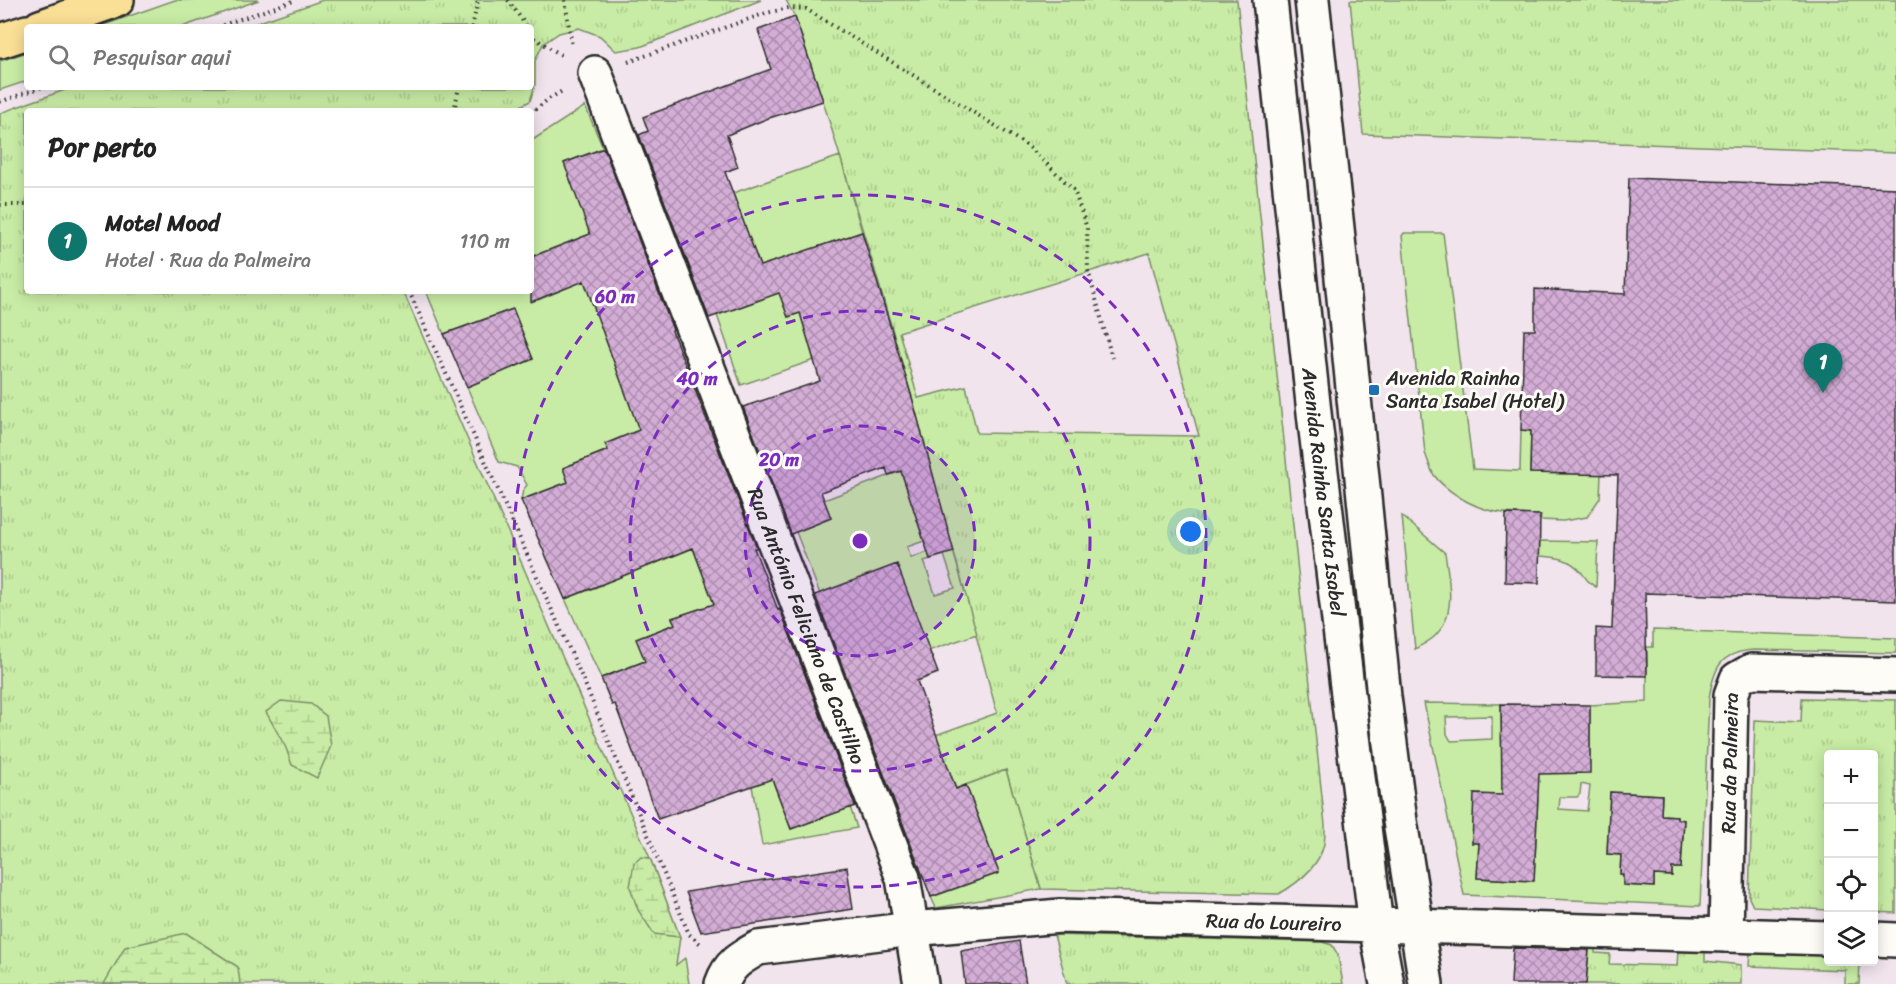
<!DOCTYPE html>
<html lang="pt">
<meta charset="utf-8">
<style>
body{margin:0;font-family:Sriracha,sans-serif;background:#f2f2f2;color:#222}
.controls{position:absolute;right:18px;bottom:18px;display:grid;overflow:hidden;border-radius:6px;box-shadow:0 3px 15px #0003}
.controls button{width:54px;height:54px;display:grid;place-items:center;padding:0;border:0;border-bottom:2px solid #e0e0e0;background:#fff;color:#222;font:30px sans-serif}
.you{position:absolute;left:1191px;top:532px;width:21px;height:21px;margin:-15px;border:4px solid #fff;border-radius:50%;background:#1a73e8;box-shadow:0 0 0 9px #1a73e833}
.badge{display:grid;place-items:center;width:39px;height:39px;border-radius:50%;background:#0f766e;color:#fff;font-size:20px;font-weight:700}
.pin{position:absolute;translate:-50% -50px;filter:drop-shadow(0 2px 3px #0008)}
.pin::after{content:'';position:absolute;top:32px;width:21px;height:18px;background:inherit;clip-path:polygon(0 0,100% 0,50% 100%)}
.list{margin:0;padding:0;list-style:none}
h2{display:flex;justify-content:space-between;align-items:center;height:78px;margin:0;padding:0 24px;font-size:26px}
h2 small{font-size:20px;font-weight:400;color:#767676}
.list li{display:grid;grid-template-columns:39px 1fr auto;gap:18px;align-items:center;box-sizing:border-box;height:108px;padding:0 24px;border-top:2px solid #e0e0e0}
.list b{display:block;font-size:22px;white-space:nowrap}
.list p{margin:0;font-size:20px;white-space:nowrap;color:#767676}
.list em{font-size:20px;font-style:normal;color:#767676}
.icon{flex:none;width:33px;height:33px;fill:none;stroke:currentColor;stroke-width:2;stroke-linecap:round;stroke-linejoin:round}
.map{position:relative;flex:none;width:1896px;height:984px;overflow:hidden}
.search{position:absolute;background:#fff;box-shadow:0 3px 15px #0003;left:24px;top:24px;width:510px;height:66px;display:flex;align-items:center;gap:15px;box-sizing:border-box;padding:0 21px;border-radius:6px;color:#767676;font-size:22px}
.panel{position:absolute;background:#fff;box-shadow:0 3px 15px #0003;left:24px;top:108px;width:510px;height:186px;border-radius:6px}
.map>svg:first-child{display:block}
.grass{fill:url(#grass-tufts);stroke:#7a8c68;stroke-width:1.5;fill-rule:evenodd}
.wetland{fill:url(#wetland-marsh);stroke:#7a8c68;stroke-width:1.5}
.garden{fill:#c8eca5;stroke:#7a8c68;stroke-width:1.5;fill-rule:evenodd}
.building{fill:url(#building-cross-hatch);stroke:#2b2b2b;stroke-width:1.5}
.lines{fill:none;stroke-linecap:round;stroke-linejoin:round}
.minor-casing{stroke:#2b2b2b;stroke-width:38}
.primary-casing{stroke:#2b2b2b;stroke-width:38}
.path{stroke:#2b2b2b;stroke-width:4;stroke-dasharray:1.5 4.5;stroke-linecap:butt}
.minor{stroke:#fdfcf7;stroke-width:33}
.primary{stroke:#fadf96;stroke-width:33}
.ring{fill:none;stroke:#7b2cbf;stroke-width:3;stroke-dasharray:10 8}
.poi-dot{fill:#1f6fb2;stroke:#fdfcf7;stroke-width:2}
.labels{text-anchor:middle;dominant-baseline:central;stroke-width:6;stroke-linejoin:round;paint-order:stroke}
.poi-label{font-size:20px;fill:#2b2b2b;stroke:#fdfcf7;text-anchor:start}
.street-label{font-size:20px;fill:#2b2b2b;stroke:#fdfcf7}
.centre{fill:#7b2cbf;stroke:#fdfcf7;stroke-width:3}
.ring-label{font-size:18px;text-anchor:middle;font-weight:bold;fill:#7b2cbf;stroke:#fdfcf7;stroke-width:6;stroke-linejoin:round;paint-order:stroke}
</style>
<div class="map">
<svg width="1896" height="984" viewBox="0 0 1896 984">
<defs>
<pattern id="grass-tufts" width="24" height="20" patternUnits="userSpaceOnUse" patternTransform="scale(1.5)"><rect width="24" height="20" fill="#c8eca5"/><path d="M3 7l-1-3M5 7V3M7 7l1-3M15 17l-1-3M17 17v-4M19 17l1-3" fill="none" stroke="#accb8e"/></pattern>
<pattern id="wetland-marsh" width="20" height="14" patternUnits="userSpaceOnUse" patternTransform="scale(1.5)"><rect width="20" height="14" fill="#c8eca5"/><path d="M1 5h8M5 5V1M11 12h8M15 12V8" fill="none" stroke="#accb8e"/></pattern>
<pattern id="building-cross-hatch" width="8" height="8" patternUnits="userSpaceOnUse" patternTransform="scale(1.5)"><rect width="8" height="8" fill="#d4add6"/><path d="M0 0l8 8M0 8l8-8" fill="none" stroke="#ac8dae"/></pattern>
</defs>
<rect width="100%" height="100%" fill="#f1e4ed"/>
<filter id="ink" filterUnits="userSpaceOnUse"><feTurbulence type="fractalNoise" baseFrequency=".0167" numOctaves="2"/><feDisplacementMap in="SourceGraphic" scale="12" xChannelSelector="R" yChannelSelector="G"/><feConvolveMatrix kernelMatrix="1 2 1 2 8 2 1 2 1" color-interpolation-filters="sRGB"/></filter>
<g filter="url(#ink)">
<path class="grass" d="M 323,0 L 761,0 L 640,47 L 616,51 L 600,36 L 579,28 L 559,33 L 543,44 L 535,61 L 535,85 L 530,101 L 512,111 L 27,111 L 27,291 L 403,291 L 650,858 L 680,937 L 676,965 L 685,958 L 689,984 L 0,984 L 0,113 L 73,87 L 531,87 L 531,27 L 245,27 Z
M 786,0 L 1237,0 L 1325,825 C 1325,831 1325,838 1324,844 C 1319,867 1298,883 1279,894 L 1041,889 L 1006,770 L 898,810 L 880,755 L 997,713 L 913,401 L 874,267 L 823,101 L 795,17 ZM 1149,253 L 1199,436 L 977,433 L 966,386 L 918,398 L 899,332 Z
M 1350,0 L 1896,0 L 1896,153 L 1363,134 Z
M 1802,698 L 1896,700 L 1896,913 L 1874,912 L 1874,754 L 1828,754 L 1828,910 L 1753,906 L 1749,898 L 1755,720 L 1801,722 Z
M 1054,935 L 1322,942 L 1332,945 L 1338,955 L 1343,984 L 1067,984 Z
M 1562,942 L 1595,945 L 1595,953 L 1610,954 L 1609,964 L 1677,966 L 1678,950 L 1705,950 L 1705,961 L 1741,965 L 1741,984 L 1586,984 L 1589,949 L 1561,947 Z
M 1750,952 L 1828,956 L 1828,962 L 1860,962 L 1859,984 L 1845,984 L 1845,970 L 1749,966 Z"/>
<path class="wetland" d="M 281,701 L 311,704 L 326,716 L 331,746 L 317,778 L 292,765 L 286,748 L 266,712 Z
M 641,857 L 650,858 L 680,937 L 654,934 L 638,910 L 630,887 L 634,863 Z
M 186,933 L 238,967 L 240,984 L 104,984 L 125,947 Z"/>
<path class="garden" d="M 175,0 L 259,0 L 182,27 L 98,27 Z
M 27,52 L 27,81 L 0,90 L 0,61 Z
M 585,106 L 603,148 L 564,163 L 591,234 L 531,257 L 531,141 Z
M 840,156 L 862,232 L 800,253 L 813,289 L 819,287 L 836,335 L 810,345 L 814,360 L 741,385 L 717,315 L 770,296 L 733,193 ZM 806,292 L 811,309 L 788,317 L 782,300 Z
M 1404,233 L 1443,233 L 1473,469 L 1520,471 L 1521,430 L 1531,431 L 1530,473 L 1601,474 L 1600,498 L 1587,517 L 1563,521 L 1540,520 L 1541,515 C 1508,514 1488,515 1459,497 C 1450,491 1440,484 1434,475 C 1430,469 1428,460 1425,453 L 1402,236 Z
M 592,277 L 604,334 L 624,389 L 657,424 L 606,444 L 608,450 L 563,468 L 568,482 L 521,500 L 523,490 L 527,485 L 517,467 L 499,462 L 467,387 L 533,359 L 513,309 L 444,334 L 426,291 L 531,291 L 538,300 Z
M 901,471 L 924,541 L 907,547 L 911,558 L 951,544 L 977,634 L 908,658 L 820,594 L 796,532 L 831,518 L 824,500 ZM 944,555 L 955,588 L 935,594 L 924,561 Z
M 625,506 L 647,567 L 693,548 L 716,608 L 672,618 L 675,624 L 637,639 L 645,661 L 601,678 L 565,599 L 602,585 L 595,566 Z
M 1402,516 L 1445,553 C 1449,580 1457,614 1435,636 C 1430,641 1422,645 1415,649 Z
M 1540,541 L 1598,542 L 1596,587 C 1589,583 1587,580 1582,573 C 1570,558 1557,557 1539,556 Z
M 1653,630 L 1896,638 L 1896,653 L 1754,650 C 1720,652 1714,668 1709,698 L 1700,906 L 1464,895 L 1424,703 L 1501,704 L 1502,761 L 1541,773 L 1575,773 L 1590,759 L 1590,705 L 1647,702 L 1647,647 L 1653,647 ZM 1492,716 L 1492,739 L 1451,741 L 1447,734 L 1446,717 ZM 1581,784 L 1590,786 L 1587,811 L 1559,809 L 1560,797 L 1577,797 L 1580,794 ZM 1610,792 L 1662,795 L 1661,815 L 1677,816 L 1677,819 L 1684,820 L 1681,868 L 1672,868 L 1672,876 L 1654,875 L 1654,887 L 1623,885 L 1623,875 L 1620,874 L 1621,855 L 1607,854 ZM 1475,794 L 1538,797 L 1534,881 L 1477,878 L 1479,843 L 1472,843 Z
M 748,762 L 771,776 L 791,829 L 850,807 L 857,828 L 762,845 Z
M 1006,770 L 1041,889 L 936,908 L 931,897 L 999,873 L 966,785 Z"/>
<path class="building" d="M 795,17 L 823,101 L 766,119 L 727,135 L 738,167 L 725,172 L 760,266 L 862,232 L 913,401 L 954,552 L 930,559 L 901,471 L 888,475 L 886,468 L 821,492 L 831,518 L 791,534 L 743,407 L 820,381 L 800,313 L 788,317 L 779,293 L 709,318 L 639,135 L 648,131 L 643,117 L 771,69 L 758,30 Z
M 604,148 L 673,330 L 672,331 L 757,548 L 754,548 L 778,610 L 780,609 L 855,806 L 791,829 L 772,779 L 658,819 L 615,704 L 612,705 L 601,678 L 645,661 L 636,639 L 675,624 L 672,618 L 714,604 L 693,548 L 565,599 L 521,500 L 568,482 L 563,468 L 608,450 L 605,444 L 639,430 L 584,281 L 531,302 L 531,257 L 590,234 L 564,163 Z
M 1629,178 L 1896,188 L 1896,601 L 1645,593 L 1647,676 L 1596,675 L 1596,628 L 1612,629 L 1618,475 L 1530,473 L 1531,431 L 1521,430 L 1524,330 L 1535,330 L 1535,289 L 1625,294 Z
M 513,309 L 533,359 L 467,387 L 444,334 Z
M 1506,514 L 1540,515 L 1539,583 L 1505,582 Z
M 897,564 L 938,673 L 917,681 L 956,789 L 966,785 L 999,873 L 931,897 L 815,595 Z
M 1501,704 L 1590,705 L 1590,773 L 1539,774 L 1534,881 L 1477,878 L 1479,843 L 1472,843 L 1474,794 L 1502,795 Z
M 1610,792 L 1662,795 L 1661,815 L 1677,816 L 1677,819 L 1684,820 L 1681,868 L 1672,868 L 1672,876 L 1654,875 L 1654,887 L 1623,885 L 1623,875 L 1620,874 L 1621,855 L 1607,854 Z
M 847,867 L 853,909 L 701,932 L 686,892 Z
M 1019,941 L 1026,984 L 965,984 L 961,951 Z
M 1513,948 L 1589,950 L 1586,984 L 1511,984 Z"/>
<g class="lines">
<defs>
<g id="minor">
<path id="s1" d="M 1270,0 L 1315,422 L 1376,926 L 1387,984"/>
<path d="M 1312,0 L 1337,228 L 1384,697 L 1400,821 L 1426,984"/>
<path id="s2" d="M 595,73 L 903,878 L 921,984"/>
<path id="s3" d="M 1726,935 L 1731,695 L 1737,679 L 1751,671 L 1896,675"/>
<path d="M 1874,939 L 1896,940"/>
<path id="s4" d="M 722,984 C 729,964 740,958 758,948 L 912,929 L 1060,916 L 1828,938"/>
</g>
<path id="primary" d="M 40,27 L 117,0
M 0,41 L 27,32"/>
</defs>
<use href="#minor" class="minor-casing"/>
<use href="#primary" class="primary-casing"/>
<path class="path" d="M 508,0 L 527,27
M 565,0 L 572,47
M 217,27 L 296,0
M 472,27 L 478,0
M 531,33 L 534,38 L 563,56
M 628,62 L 766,13 L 789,8 L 806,9 L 1028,146 L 1074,190 L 1087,228 L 1088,270 L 1112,358
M 0,102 L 42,87
M 454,111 L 459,87
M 531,114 L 547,100 L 564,90
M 0,205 L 27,205
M 409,291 L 585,684 L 689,934 L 703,946"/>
<use href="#minor" class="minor"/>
<use href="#primary" class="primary"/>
</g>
</g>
<circle cx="860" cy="541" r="115" fill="#7b2cbf" fill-opacity=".12"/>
<g class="ring">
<circle cx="860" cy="541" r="115"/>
<circle cx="860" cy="541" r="230"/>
<circle cx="860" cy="541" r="346"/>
</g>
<rect class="poi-dot" x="1368" y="384" width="12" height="12" rx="3"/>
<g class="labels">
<g class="poi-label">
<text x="1386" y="378">Avenida Rainha<tspan x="1386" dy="23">Santa Isabel (Hotel)</tspan></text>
</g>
<g class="street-label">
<text stroke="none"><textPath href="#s1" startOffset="495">Avenida Rainha Santa Isabel</textPath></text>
<text stroke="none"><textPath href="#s2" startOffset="592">Rua António Feliciano de Castilho</textPath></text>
<text stroke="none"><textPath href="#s3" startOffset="172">Rua da Palmeira</textPath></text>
<text stroke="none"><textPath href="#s4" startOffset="570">Rua do Loureiro</textPath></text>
</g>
</g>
<circle cx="860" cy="541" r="9" class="centre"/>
<g class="ring-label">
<text x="615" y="303">60 m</text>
<text x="697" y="385">40 m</text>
<text x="779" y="466">20 m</text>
</g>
</svg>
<div class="controls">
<button>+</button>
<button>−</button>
<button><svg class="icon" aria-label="locate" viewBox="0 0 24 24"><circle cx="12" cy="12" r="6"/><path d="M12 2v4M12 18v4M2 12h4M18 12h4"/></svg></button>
<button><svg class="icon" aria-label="layers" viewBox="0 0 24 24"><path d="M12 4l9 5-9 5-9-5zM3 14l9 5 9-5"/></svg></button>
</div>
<div class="you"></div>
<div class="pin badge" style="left:1823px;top:393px">1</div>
<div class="search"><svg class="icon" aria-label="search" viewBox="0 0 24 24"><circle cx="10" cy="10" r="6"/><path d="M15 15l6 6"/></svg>Pesquisar aqui</div>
<section class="panel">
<h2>Por perto<small></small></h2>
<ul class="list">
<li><span class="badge">1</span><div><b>Motel Mood</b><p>Hotel · Rua da Palmeira</p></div><em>110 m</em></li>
</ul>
</section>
</div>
